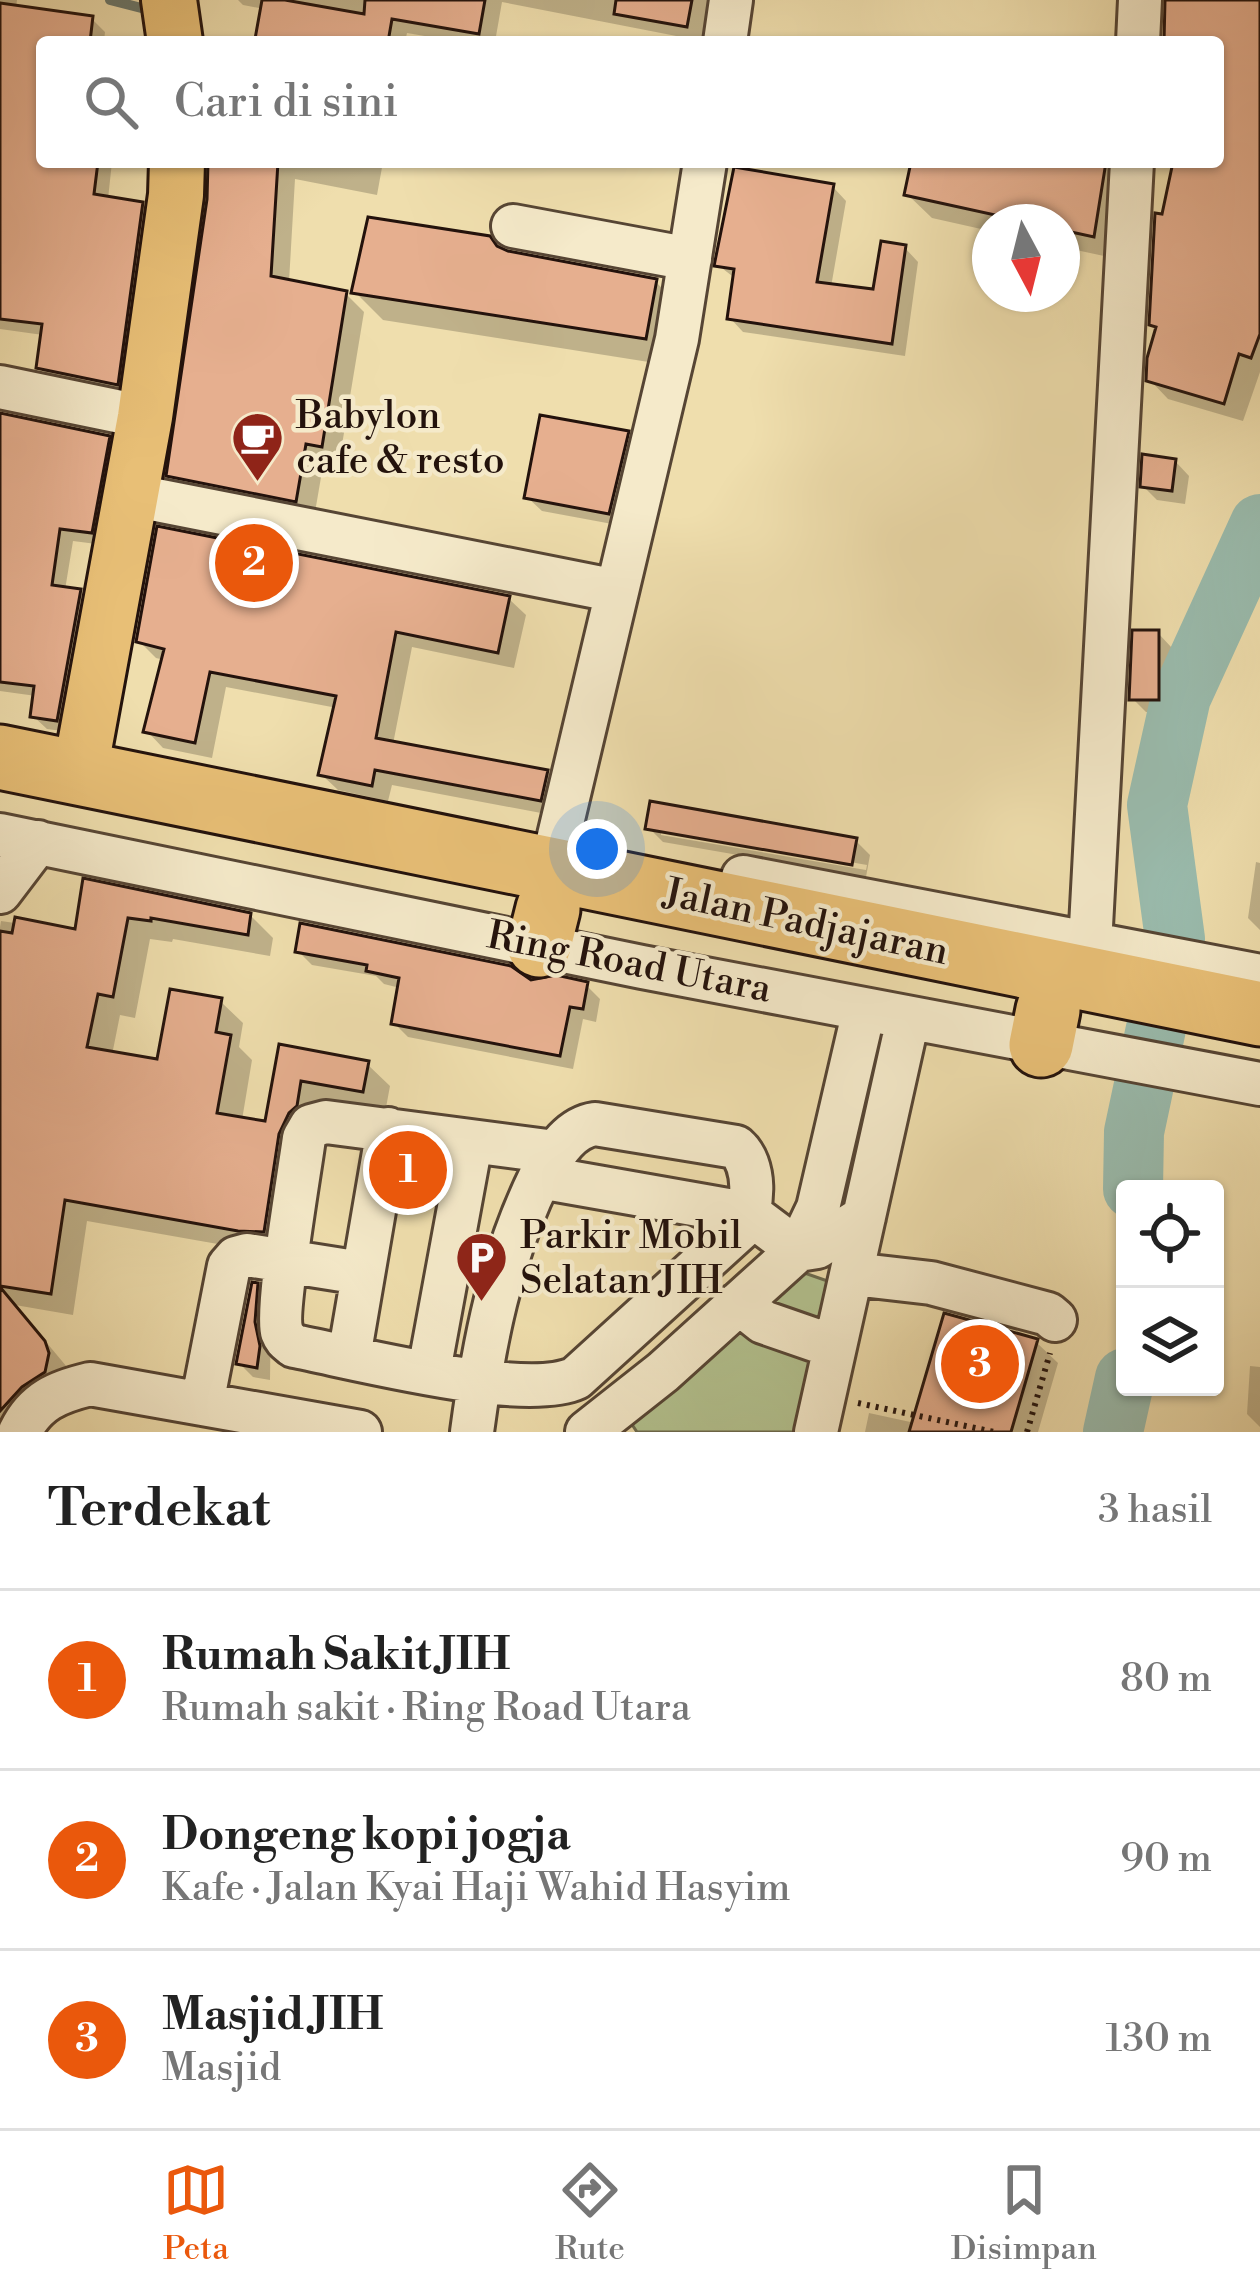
<!DOCTYPE html>
<html lang="id">
<meta charset="utf-8">
<style>
body{margin:0;font-family:"Libre Bodoni",serif;background:#f6f6f6;color:#222}
.controls{position:absolute;right:36px;bottom:36px;display:grid;overflow:hidden;border-radius:12px;box-shadow:0 3px 9px #0004}
.controls button{width:108px;height:108px;display:grid;place-items:center;padding:0;border:0;border-bottom:3px solid #e0e0e0;background:#fff;color:#222;font:60px sans-serif}
.compass{position:absolute;left:972px;top:204px;width:108px;height:108px;border-radius:50%;background:#fff;box-shadow:0 3px 9px #0004;rotate:173deg}
.you{position:absolute;left:597px;top:849px;width:42px;height:42px;margin:-30px;border:9px solid #fff;border-radius:50%;background:#1a73e8;box-shadow:0 0 0 18px #1a73e833}
.badge{display:grid;place-items:center;width:78px;height:78px;border-radius:50%;background:#ea580c;color:#fff;font-size:39px;font-weight:700}
.pin{position:absolute;translate:-50% -50%;border:6px solid #fff;box-shadow:0 3px 12px #0006}
.list{margin:0;padding:0;list-style:none}
h2{display:flex;justify-content:space-between;align-items:center;height:156px;margin:0;padding:0 48px;font-size:51px}
h2 small{font-size:39px;font-weight:400;color:#767676}
.list li{display:grid;grid-template-columns:78px 1fr auto;gap:36px;align-items:center;box-sizing:border-box;height:180px;padding:0 48px;border-top:3px solid #e0e0e0}
.list b{display:block;font-size:45px;white-space:nowrap}
.list p{margin:0;font-size:39px;white-space:nowrap;color:#767676}
.list em{font-size:39px;font-style:normal;color:#767676}
.icon{flex:none;width:66px;height:66px;fill:none;stroke:currentColor;stroke-width:2;stroke-linecap:round;stroke-linejoin:round}
.map{position:relative;flex:none;width:1260px;height:1432px;overflow:hidden}
.search{position:absolute;background:#fff;box-shadow:0 3px 9px #0004;left:36px;right:36px;top:36px;height:132px;display:flex;align-items:center;gap:30px;box-sizing:border-box;padding:0 42px;border-radius:12px;color:#767676;font-size:45px}
.sheet{height:696px;background:#fff}
nav{display:flex;justify-content:space-around;align-items:center;box-sizing:border-box;height:168px;border-top:3px solid #e0e0e0;background:#fff;font-size:33px;color:#767676}
nav a{display:grid;justify-items:center;gap:6px}
nav .on{color:#ea580c}
.map>svg:first-child{display:block}
.green{fill:#b3c28f;stroke:#6b6a4e;stroke-width:3}
.shadow{fill:#0003;fill-rule:evenodd}
.lines{fill:none;stroke-linecap:round;stroke-linejoin:round}
.stream{stroke:#6a786d;stroke-width:10}
.river{stroke:#9abcae;stroke-width:60}
.building{fill:#e6af8f;stroke:#23120c;stroke-width:3}
.minor-casing{stroke:#564534;stroke-width:48}
.major-casing{stroke:#23120c;stroke-width:60}
.highway-casing{stroke:#23120c;stroke-width:69}
.path{stroke:#23120c;stroke-width:6;stroke-dasharray:3 6;stroke-linecap:butt}
.minor{stroke:#f5eaca;stroke-width:42}
.major{stroke:#e8bf76;stroke-width:54}
.highway{stroke:#e8bf76;stroke-width:63}
.labels{text-anchor:middle;dominant-baseline:central;stroke-width:9;stroke-linejoin:round;paint-order:stroke}
.poi-label{font-size:39px;fill:#23120c;stroke:#f5eaca;text-anchor:start}
.street-label{font-size:39px;fill:#23120c;stroke:#f5eaca}
</style>
<div class="map">
<svg width="1260" height="1432" viewBox="0 0 1260 1432">
<rect width="100%" height="100%" fill="#efdead"/>
<filter id="stains"><feTurbulence type="fractalNoise" baseFrequency=".00167" numOctaves="4"/><feColorMatrix values="0 0 0 0 .2 0 0 0 0 .09 0 0 0 0 .02 0 0 0 .5 -.17"/></filter>
<radialGradient id="worn" r=".72"><stop offset=".6" stop-color="#630" stop-opacity="0"/><stop offset="1" stop-color="#630" stop-opacity=".3"/></radialGradient>
<path class="green" d="M 799,1271 L 836,1284 L 820,1327 L 765,1308 Z
M 742,1329 L 815,1355 L 806,1432 L 637,1432 L 631,1423 Z"/>
<path class="shadow" d="M 0,0 L 17,0 L 16,8 L 92,19 L 105,32 L 104,42 L 42,42 L 42,162 L 112,162 L 108,199 L 142,205 L 155,218 L 130,397 L 53,381 L 39,367 L 43,335 L 0,329 Z
M 238,0 L 710,0 L 702,41 L 502,2 L 495,42 L 460,42 L 407,33 L 405,42 L 263,42 L 258,38 L 264,9 L 243,5 Z
M 1166,0 L 1260,0 L 1260,372 L 1243,421 L 1168,399 L 1149,379 L 1158,330 L 1152,324 L 1164,217 L 1176,162 L 1218,162 L 1218,42 L 1166,42 Z
M 211,162 L 383,162 L 377,195 L 295,179 L 289,282 L 346,294 L 364,312 L 339,463 L 324,460 L 314,518 L 188,493 L 169,475 L 210,200 Z
M 914,162 L 1107,162 L 1130,185 L 1118,259 L 1062,247 L 1062,222 L 990,222 L 990,231 L 932,218 L 907,194 Z
M 833,187 L 846,201 L 831,287 L 875,292 L 905,248 L 918,262 L 905,356 L 743,332 L 730,318 L 736,279 L 718,265 Z
M 500,251 L 655,281 L 683,310 L 674,366 L 383,320 L 355,292 Z
M 0,416 L 108,438 L 121,452 L 104,545 L 73,541 L 65,590 L 80,592 L 93,605 L 70,732 L 47,729 L 33,716 L 36,696 L 0,691 Z
M 627,434 L 642,448 L 623,526 L 542,511 L 527,497 Z
M 1175,461 L 1189,476 L 1185,504 L 1157,500 L 1143,486 Z
M 509,599 L 526,615 L 514,668 L 412,647 L 393,744 L 547,772 L 563,789 L 557,816 L 392,785 L 388,801 L 338,790 L 321,774 L 337,708 L 226,687 L 212,758 L 163,748 L 147,731 L 164,660 L 156,658 L 139,641 Z
M 1158,633 L 1172,648 L 1172,713 L 1146,712 L 1132,698 Z
M 653,805 L 856,841 L 870,855 L 866,877 L 663,842 L 649,828 ZM 661,829 L 867,865 L 866,870 L 661,835 Z
M 1256,862 L 1260,863 L 1260,930 L 1248,918 Z
M 85,882 L 250,915 L 273,938 L 270,956 L 173,939 L 172,942 L 150,939 L 135,1018 L 120,1015 L 112,1055 L 160,1063 L 220,1001 L 243,1023 L 239,1047 L 252,1060 L 242,1120 L 267,1125 L 281,1047 L 367,1064 L 390,1086 L 385,1113 L 323,1101 L 319,1129 L 263,1252 L 87,1221 L 73,1315 L 15,1305 L 67,1367 L 70,1389 L 0,1432 L 0,927 L 1,921 L 77,932 Z
M 298,951 L 531,983 L 586,985 L 600,999 L 596,1022 L 583,1019 L 573,1069 L 408,1037 L 394,1023 L 400,988 L 384,984 L 376,976 L 312,965 Z
M 256,1285 L 271,1300 L 270,1380 L 253,1377 L 239,1363 Z
M 1036,1342 L 1058,1363 L 1038,1432 L 865,1432 L 869,1413 L 915,1423 Z
M 1250,1366 L 1260,1367 L 1260,1427 L 1247,1414 Z"/>
<g class="lines">
<path class="stream" d="M 110,0 L 153,11 L 153,15"/>
<path class="river" d="M 1133,1189 L 1134,1132 L 1175,939 L 1157,805 L 1181,697 L 1260,524
M 1113,1432 L 1125,1378"/>
</g>
<path class="building" d="M 262,0 L 285,0 L 364,14 L 365,0 L 485,0 L 479,34 L 392,19 L 388,42 L 255,39 Z
M 616,0 L 692,0 L 687,27 L 614,14 Z
M 1165,0 L 1260,0 L 1260,334 L 1251,358 L 1239,354 L 1224,404 L 1146,381 L 1147,358 L 1156,327 L 1149,325 L 1155,213 L 1162,214 L 1173,162 L 1218,162 L 1218,42 L 1164,42 Z
M 0,3 L 93,16 L 90,42 L 42,42 L 42,162 L 98,162 L 94,194 L 143,202 L 118,385 L 36,368 L 42,324 L 0,319 Z
M 208,162 L 278,162 L 271,276 L 347,291 L 322,447 L 306,444 L 296,502 L 166,476 L 207,199 Z
M 911,162 L 1106,162 L 1094,237 L 1062,230 L 1062,222 L 1027,222 L 904,195 Z
M 734,167 L 834,184 L 817,282 L 873,289 L 881,241 L 906,245 L 892,344 L 727,319 L 734,269 L 714,266 Z
M 368,217 L 490,236 L 497,246 L 508,251 L 657,279 L 646,339 L 351,293 Z
M 0,413 L 110,436 L 92,533 L 60,529 L 52,585 L 81,589 L 57,721 L 30,717 L 34,686 L 0,682 Z
M 540,415 L 629,431 L 609,514 L 524,498 Z
M 1142,454 L 1176,459 L 1172,491 L 1140,487 Z
M 157,526 L 510,596 L 498,653 L 396,632 L 376,738 L 548,770 L 541,801 L 375,770 L 372,786 L 318,775 L 336,696 L 210,672 L 195,743 L 143,732 L 164,649 L 136,642 Z
M 1132,630 L 1159,630 L 1159,700 L 1129,700 Z
M 650,801 L 857,838 L 852,865 L 645,829 Z
M 83,878 L 251,913 L 248,935 L 151,918 L 151,921 L 128,918 L 113,997 L 98,994 L 87,1047 L 157,1059 L 170,989 L 222,998 L 216,1032 L 231,1035 L 217,1113 L 265,1121 L 279,1044 L 369,1061 L 363,1092 L 301,1081 L 297,1106 L 289,1113 L 279,1134 L 264,1232 L 238,1231 L 65,1200 L 51,1294 L 0,1286 L 0,931 L 12,933 L 15,917 L 75,929 Z
M 300,923 L 511,966 L 531,980 L 556,975 L 588,982 L 583,1009 L 570,1007 L 560,1056 L 391,1024 L 399,978 L 366,971 L 367,965 L 295,952 Z
M 252,1282 L 258,1283 L 255,1322 L 260,1346 L 257,1368 L 236,1364 Z
M 0,1287 L 45,1341 L 49,1353 L 45,1372 L 22,1387 L 0,1411 Z
M 944,1313 L 1038,1339 L 1011,1432 L 909,1432 Z"/>
<g class="lines">
<defs>
<path id="minor" d="M 725,42 L 731,0
M 1138,42 L 1140,0
M 513,226 L 690,259
M 0,387 L 145,417
M 131,495 L 617,591
M 0,835 L 642,967 L 1260,1084
M 558,840 L 677,339 L 705,162
M 743,877 L 1260,976
M 0,892 L 38,842
M 1090,945 L 1132,162
M 540,1177 C 554,1155 568,1128 595,1124 L 736,1147 C 756,1164 755,1207 741,1228 L 576,1378 C 525,1402 356,1358 294,1346 C 288,1341 285,1340 282,1332 C 275,1313 300,1169 304,1138 L 311,1126 L 326,1122 L 555,1152
M 853,1274 L 931,1283 L 1048,1314 L 1055,1320
M 739,1303 L 763,1322 L 835,1347
M 349,1357 L 388,1129
M 429,1371 L 471,1143
M 202,1404 L 229,1266 L 236,1258 L 247,1255 L 361,1273
M 20,1432 C 35,1401 57,1392 90,1384 L 360,1432
M 472,1432 C 484,1342 500,1259 540,1177 L 750,1214 L 798,1250 L 817,1247 L 864,1217
M 587,1432 L 663,1372 L 798,1250 L 818,1208 L 864,1010
M 816,1432 L 908,1019"/>
<path id="major" d="M 169,0 L 175,42
M 84,750 L 145,417 L 176,195 L 177,162"/>
<path id="highway" d="M 0,757 L 1260,1014
M 539,945 L 548,909
M 1041,1045 L 1048,1010"/>
</defs>
<use href="#minor" class="minor-casing"/>
<use href="#major" class="major-casing"/>
<use href="#highway" class="highway-casing"/>
<path class="path" d="M 858,1403 L 994,1432
M 1027,1432 L 1050,1353"/>
<use href="#minor" class="minor"/>
<use href="#major" class="major"/>
<use href="#highway" class="highway"/>
</g>
<defs>
<symbol id="cafe-pin" viewBox="-11 -11 22 30"><path d="M0 17L-7.5 6A9.5 9.5 0 1 1 7.5 6Z" fill="#8f2418" stroke="#f5eaca"/><path d="M-5.5-4.5H6V0H3Q3 3.5 0 3.5H-2.5Q-5.5 3.5-5.5 0ZM3-3.2v2h1.7v-2ZM-6 4.5H4V6H-6Z" fill="#fff"/></symbol>
<symbol id="parking-pin" viewBox="-11 -11 22 30"><path d="M0 17L-7.5 6A9.5 9.5 0 1 1 7.5 6Z" fill="#8f2418" stroke="#f5eaca"/><path d="M-3.5-5.5H1a3.5 3.5 0 0 1 0 7H-1V5.5H-3.5ZM-1-3.4V-.6H.8a1.4 1.4 0 0 0 0-2.8Z" fill="#fff"/></symbol>
</defs>
<g fill-rule="evenodd">
<use href="#cafe-pin" x="228" y="408" width="59" height="81"/>
<use href="#parking-pin" x="452" y="1228" width="59" height="81"/>
</g>
<g class="labels">
<g class="poi-label">
<text x="296" y="416">Babylon<tspan x="296" dy="45">cafe &amp; resto</tspan></text>
<text x="520" y="1236">Parkir Mobil<tspan x="520" dy="45">Selatan JIH</tspan></text>
</g>
<g class="street-label">
<text transform="translate(806 923) rotate(12)">Jalan Padjajaran</text>
<text transform="translate(629 963) rotate(11)">Ring Road Utara</text>
</g>
</g>
<rect width="100%" height="100%" filter="url(#stains)"/>
<rect width="100%" height="100%" fill="url(#worn)"/>
</svg>
<div class="controls">
<button><svg class="icon" aria-label="locate" viewBox="0 0 24 24"><circle cx="12" cy="12" r="6"/><path d="M12 2v4M12 18v4M2 12h4M18 12h4"/></svg></button>
<button><svg class="icon" aria-label="layers" viewBox="0 0 24 24"><path d="M12 4l9 5-9 5-9-5zM3 14l9 5 9-5"/></svg></button>
</div>
<svg class="compass" viewBox="-18 -18 36 36"><path d="M0-13l5 13h-10z" fill="#e53935"/><path d="M0 13l5-13h-10z" fill="#767676"/></svg>
<div class="you"></div>
<div class="pin badge" style="left:408px;top:1170px">1</div>
<div class="pin badge" style="left:254px;top:563px">2</div>
<div class="pin badge" style="left:980px;top:1364px">3</div>
<div class="search"><svg class="icon" aria-label="search" viewBox="0 0 24 24"><circle cx="10" cy="10" r="6"/><path d="M15 15l6 6"/></svg>Cari di sini</div>
</div>
<section class="sheet">
<h2>Terdekat<small>3 hasil</small></h2>
<ul class="list">
<li><span class="badge">1</span><div><b>Rumah Sakit JIH</b><p>Rumah sakit · Ring Road Utara</p></div><em>80 m</em></li>
<li><span class="badge">2</span><div><b>Dongeng kopi jogja</b><p>Kafe · Jalan Kyai Haji Wahid Hasyim</p></div><em>90 m</em></li>
<li><span class="badge">3</span><div><b>Masjid JIH</b><p>Masjid</p></div><em>130 m</em></li>
</ul>
</section>
<nav>
<a class="on"><svg class="icon" aria-label="map" viewBox="0 0 24 24"><path d="M3 6l6-2 6 2 6-2v14l-6 2-6-2-6 2zM9 4v14M15 6v14"/></svg>Peta</a>
<a><svg class="icon" aria-label="directions" viewBox="0 0 24 24"><path d="M12 3l9 9-9 9-9-9zM9 14v-3h6M13 9l2 2-2 2"/></svg>Rute</a>
<a><svg class="icon" aria-label="saved" viewBox="0 0 24 24"><path d="M7 4h10v16l-5-4-5 4z"/></svg>Disimpan</a>
</nav>
